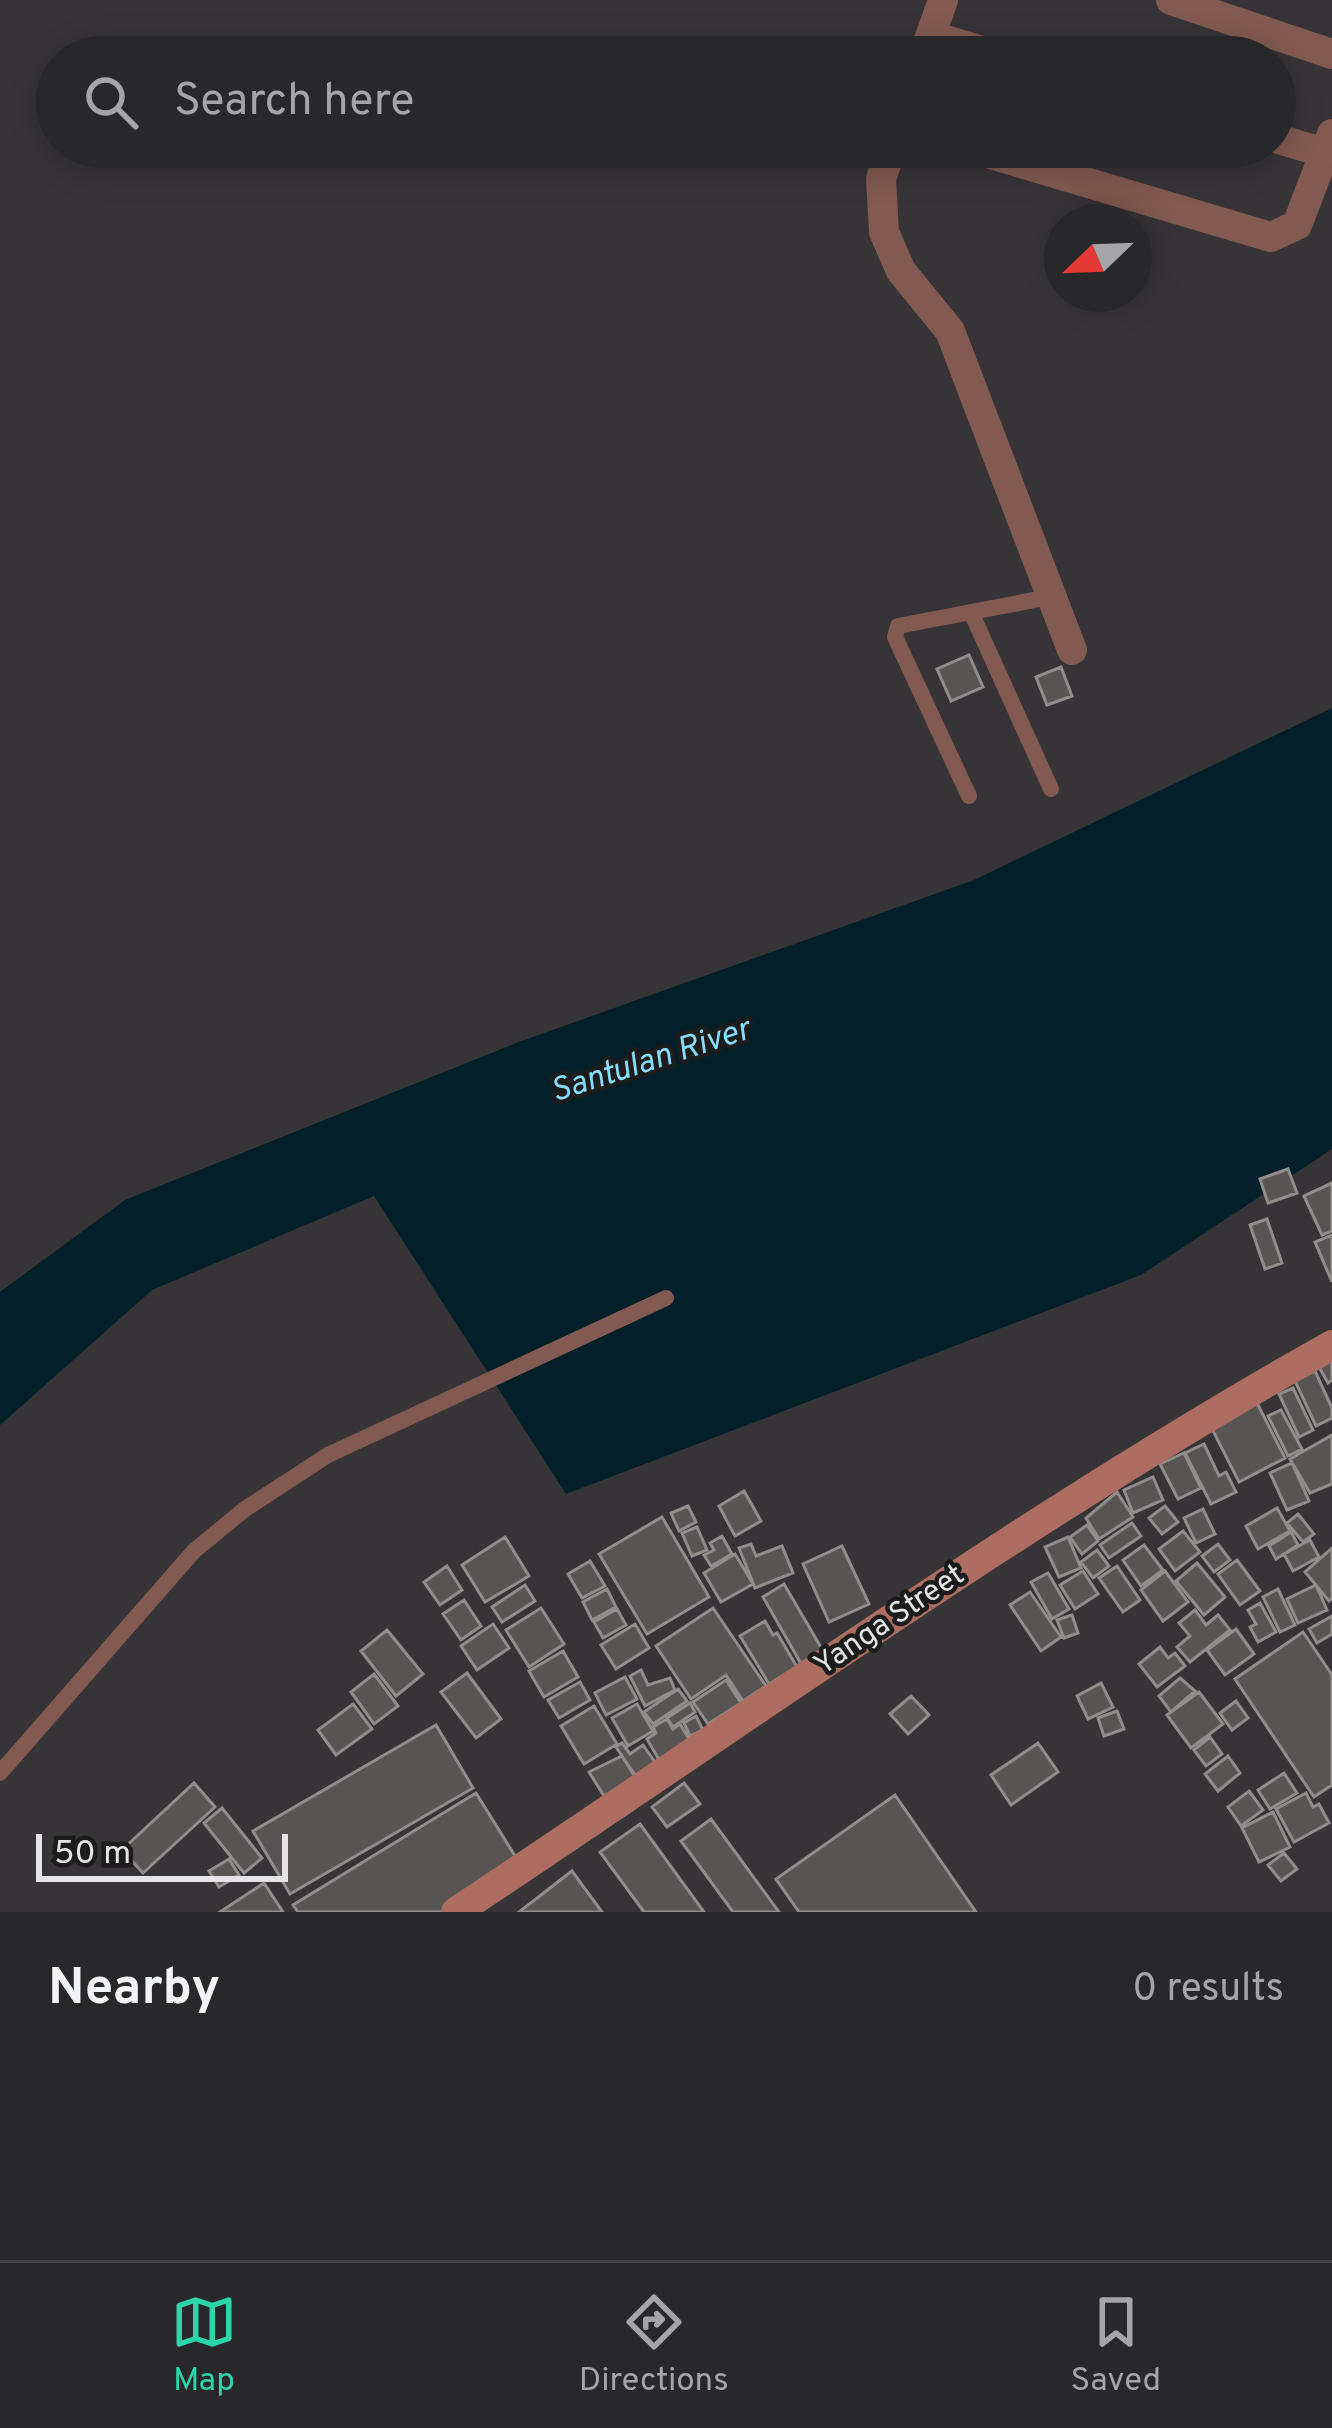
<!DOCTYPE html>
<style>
body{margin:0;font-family:Overpass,sans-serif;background:#343335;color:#f1f3f6}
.compass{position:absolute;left:1044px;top:204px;width:108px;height:108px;border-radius:50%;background:#282729;box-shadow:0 6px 30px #0003;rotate:247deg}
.scale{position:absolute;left:36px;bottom:30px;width:252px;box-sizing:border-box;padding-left:12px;border:6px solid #e4e3e5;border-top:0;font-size:33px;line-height:42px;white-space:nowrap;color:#e4e3e5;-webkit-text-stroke:9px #1d1c1d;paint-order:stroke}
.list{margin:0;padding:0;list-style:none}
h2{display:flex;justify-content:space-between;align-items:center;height:156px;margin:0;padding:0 48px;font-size:51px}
h2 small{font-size:39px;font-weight:400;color:#a5a5a8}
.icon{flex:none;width:66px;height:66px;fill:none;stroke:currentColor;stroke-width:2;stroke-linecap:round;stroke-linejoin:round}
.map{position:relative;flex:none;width:1332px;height:1912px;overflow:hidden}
.search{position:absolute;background:#282729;box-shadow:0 6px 30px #0003;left:36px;right:36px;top:36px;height:132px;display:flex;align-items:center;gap:30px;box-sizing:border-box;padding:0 42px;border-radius:66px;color:#a5a5a8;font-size:45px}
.sheet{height:348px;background:#282729}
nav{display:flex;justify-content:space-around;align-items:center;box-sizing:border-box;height:168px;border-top:3px solid #444446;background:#282729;font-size:33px;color:#a5a5a8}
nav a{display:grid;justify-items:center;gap:6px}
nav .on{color:#2dd5ab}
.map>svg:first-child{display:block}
.water{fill:#03202a}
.building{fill:#585453;stroke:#918d8c;stroke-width:3}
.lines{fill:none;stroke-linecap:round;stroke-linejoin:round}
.lane{stroke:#835a51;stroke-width:16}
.street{stroke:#835a51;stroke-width:30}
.secondary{stroke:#ad6d60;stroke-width:30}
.labels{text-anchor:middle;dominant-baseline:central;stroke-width:9;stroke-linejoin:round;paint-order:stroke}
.street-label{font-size:30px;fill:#e4e3e5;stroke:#1d1c1d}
.water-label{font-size:33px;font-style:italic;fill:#84ddfc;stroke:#1d1c1d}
</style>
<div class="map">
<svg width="1332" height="1912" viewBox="0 0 1332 1912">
<rect width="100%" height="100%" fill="#363437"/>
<path class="water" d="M 1332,708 L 1332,1149 L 1141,1275 L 566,1494 L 374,1196 L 152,1290 L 0,1425 L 0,1292 L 125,1200 L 516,1043 L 974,880 Z"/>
<path class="building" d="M 969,655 L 983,687 L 951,701 L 937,669 Z
M 1061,667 L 1072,696 L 1047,705 L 1036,677 Z
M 1288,1169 L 1297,1193 L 1268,1203 L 1260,1179 Z
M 1332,1183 L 1332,1231 L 1322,1235 L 1304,1196 Z
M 1267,1219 L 1282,1263 L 1265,1269 L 1250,1225 Z
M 1332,1235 L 1332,1282 L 1315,1242 Z
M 1332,1359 L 1332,1380 L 1328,1383 L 1319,1367 Z
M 1315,1371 L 1332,1408 L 1332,1418 L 1316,1426 L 1295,1381 Z
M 1293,1388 L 1313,1430 L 1299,1437 L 1279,1394 Z
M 1257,1403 L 1285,1458 L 1239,1482 L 1211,1427 Z
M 1281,1410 L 1302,1449 L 1288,1456 L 1268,1416 Z
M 1332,1435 L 1332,1484 L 1310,1493 L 1290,1459 Z
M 1204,1444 L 1219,1476 L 1226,1472 L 1236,1492 L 1211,1504 L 1185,1453 Z
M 1184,1453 L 1201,1488 L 1178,1499 L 1160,1464 Z
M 1292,1463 L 1309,1501 L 1287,1510 L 1270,1473 Z
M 1153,1477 L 1163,1500 L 1133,1513 L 1124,1490 Z
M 744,1491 L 761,1521 L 735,1536 L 719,1506 Z
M 1117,1492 L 1133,1517 L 1099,1539 L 1086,1518 Z
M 688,1506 L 696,1522 L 679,1531 L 671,1513 Z
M 1165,1506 L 1178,1522 L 1162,1534 L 1149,1518 Z
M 1277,1508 L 1290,1531 L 1258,1549 L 1246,1526 Z
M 1203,1509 L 1215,1534 L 1196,1543 L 1184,1518 Z
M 1298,1514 L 1314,1534 L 1303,1542 L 1287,1523 Z
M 662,1517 L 709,1597 L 647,1634 L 599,1554 Z
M 1132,1523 L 1141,1536 L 1109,1558 L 1100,1545 Z
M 1087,1525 L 1098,1541 L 1082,1554 L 1070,1537 Z
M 697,1527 L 707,1550 L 692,1556 L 682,1533 Z
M 1183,1531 L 1200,1552 L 1175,1571 L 1159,1549 Z
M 1291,1532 L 1298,1545 L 1276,1559 L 1269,1546 Z
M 722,1536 L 732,1554 L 711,1566 L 704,1555 L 714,1550 L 710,1543 Z
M 505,1537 L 529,1576 L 485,1602 L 462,1565 Z
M 1068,1537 L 1081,1568 L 1059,1577 L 1045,1547 Z
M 1310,1540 L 1319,1557 L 1293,1571 L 1284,1554 Z
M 751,1544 L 756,1556 L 782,1546 L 793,1573 L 755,1588 L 739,1548 Z
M 1218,1544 L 1230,1560 L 1214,1572 L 1202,1556 Z
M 1144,1545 L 1163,1570 L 1141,1586 L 1123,1560 Z
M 842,1546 L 869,1604 L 829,1622 L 803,1564 Z
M 1332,1548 L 1332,1598 L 1329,1601 L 1305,1572 Z
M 1097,1550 L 1109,1566 L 1093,1578 L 1081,1562 Z
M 735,1554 L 753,1584 L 721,1602 L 704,1573 Z
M 1237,1560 L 1260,1591 L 1240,1605 L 1218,1574 Z
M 590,1561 L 605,1586 L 582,1598 L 568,1574 Z
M 1197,1563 L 1225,1597 L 1204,1615 L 1176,1581 Z
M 447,1566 L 462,1590 L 440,1605 L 424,1582 Z
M 1117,1566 L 1140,1600 L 1123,1612 L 1099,1578 Z
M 1083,1571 L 1098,1594 L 1075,1609 L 1060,1585 Z
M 1165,1571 L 1188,1602 L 1163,1621 L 1141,1590 Z
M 1048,1573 L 1069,1609 L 1052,1619 L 1031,1582 Z
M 784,1584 L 826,1656 L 804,1669 L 763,1597 Z
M 525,1585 L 535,1601 L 502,1622 L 492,1607 Z
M 1316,1585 L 1327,1610 L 1298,1623 L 1287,1599 Z
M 607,1589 L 616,1607 L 592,1620 L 583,1602 Z
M 1278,1589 L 1295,1625 L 1280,1632 L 1263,1597 Z
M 1030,1592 L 1061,1637 L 1041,1651 L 1010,1605 Z
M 464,1600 L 481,1626 L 461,1640 L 443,1614 Z
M 1260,1603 L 1276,1632 L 1258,1642 L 1250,1627 L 1256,1624 L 1248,1610 Z
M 541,1608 L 564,1644 L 529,1667 L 506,1630 Z
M 713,1608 L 766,1686 L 743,1701 L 726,1675 L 691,1699 L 656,1646 Z
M 617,1609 L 626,1625 L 603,1638 L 594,1622 Z
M 1195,1610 L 1206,1625 L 1218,1615 L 1230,1630 L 1190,1662 L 1177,1647 L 1190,1636 L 1179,1623 Z
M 1072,1615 L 1078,1633 L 1064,1638 L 1057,1620 Z
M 1332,1616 L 1332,1634 L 1317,1643 L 1309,1629 Z
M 765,1621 L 773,1635 L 777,1633 L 797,1667 L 769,1684 L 740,1636 Z
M 493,1624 L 509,1648 L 477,1670 L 461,1646 Z
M 635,1624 L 649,1648 L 616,1669 L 601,1645 Z
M 1236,1629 L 1254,1654 L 1225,1675 L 1207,1650 Z
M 387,1630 L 423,1674 L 396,1696 L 361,1651 Z
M 1303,1632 L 1332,1675 L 1332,1785 L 1314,1797 L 1235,1679 Z
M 1160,1647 L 1168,1658 L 1175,1653 L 1185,1666 L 1157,1687 L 1139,1664 Z
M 563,1651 L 578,1677 L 544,1697 L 529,1671 Z
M 641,1670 L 648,1685 L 670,1678 L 675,1690 L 645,1706 L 630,1676 Z
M 467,1673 L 501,1719 L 476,1738 L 441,1692 Z
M 374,1674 L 398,1706 L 374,1724 L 351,1692 Z
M 625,1677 L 637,1699 L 606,1715 L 595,1693 Z
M 1180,1678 L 1195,1691 L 1171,1712 L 1159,1696 Z
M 726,1680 L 741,1703 L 708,1724 L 693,1702 Z
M 580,1682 L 590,1700 L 559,1718 L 548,1700 Z
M 1101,1683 L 1113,1707 L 1088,1719 L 1077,1696 Z
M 678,1689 L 687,1701 L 653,1724 L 644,1712 Z
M 1199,1692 L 1223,1724 L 1191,1748 L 1167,1715 Z
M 911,1696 L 929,1715 L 908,1734 L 890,1714 Z
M 1236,1701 L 1248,1718 L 1232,1730 L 1220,1713 Z
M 690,1703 L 695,1712 L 673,1727 L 667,1718 Z
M 353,1704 L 372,1729 L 336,1755 L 318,1730 Z
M 637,1704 L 653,1731 L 628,1746 L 612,1718 Z
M 594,1706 L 617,1744 L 584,1764 L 561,1726 Z
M 1117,1711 L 1124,1729 L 1104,1736 L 1098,1718 Z
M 696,1716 L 703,1730 L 690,1736 L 684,1723 Z
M 667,1719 L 673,1729 L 680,1724 L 693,1746 L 662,1765 L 647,1739 L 656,1733 L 653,1727 Z
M 436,1725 L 473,1788 L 290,1894 L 253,1831 Z
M 1210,1737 L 1222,1754 L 1206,1766 L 1194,1750 Z
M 622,1743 L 630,1754 L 643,1745 L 657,1765 L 637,1778 L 616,1747 Z
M 1038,1743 L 1058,1772 L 1011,1805 L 991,1775 Z
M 622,1756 L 640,1785 L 609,1804 L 589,1772 Z
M 1228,1756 L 1240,1773 L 1218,1791 L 1205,1774 Z
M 1284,1773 L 1297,1793 L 1270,1809 L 1258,1790 Z
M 194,1783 L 215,1807 L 143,1873 L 122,1850 Z
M 684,1783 L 700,1804 L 667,1827 L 652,1807 Z
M 1249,1791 L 1263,1810 L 1241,1826 L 1228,1807 Z
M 476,1793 L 520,1864 L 442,1912 L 298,1912 L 293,1905 Z
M 1306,1793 L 1313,1807 L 1319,1804 L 1329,1823 L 1294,1842 L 1276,1809 Z
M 895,1795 L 976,1912 L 799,1912 L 776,1879 Z
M 222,1808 L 262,1858 L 244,1873 L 204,1823 Z
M 1273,1812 L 1290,1847 L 1259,1862 L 1242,1828 Z
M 711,1819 L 779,1912 L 733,1912 L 681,1841 Z
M 640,1824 L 704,1912 L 644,1912 L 600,1852 Z
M 1284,1853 L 1297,1869 L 1281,1881 L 1268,1865 Z
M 229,1859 L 239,1875 L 219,1887 L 209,1871 Z
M 572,1871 L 602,1912 L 519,1912 Z
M 264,1883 L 283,1912 L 220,1912 Z"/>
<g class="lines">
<path class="lane" d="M 971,612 L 1051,789
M 969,796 L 895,637 L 898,626 L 1050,597
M 0,1773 L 194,1551 L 245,1509 L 328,1455 L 666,1298"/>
<path class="street" d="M 1171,0 L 1332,54
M 931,36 L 1003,57
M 923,57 L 943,0
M 1275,138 L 1325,153
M 892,147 L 881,179 L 884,232 L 901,271 L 950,331 L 1072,650
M 967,147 L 1271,237 L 1297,225 L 1332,134"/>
<path class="secondary" d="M 456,1912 C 746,1720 1029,1515 1332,1345"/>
</g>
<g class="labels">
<g class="street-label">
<text transform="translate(890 1621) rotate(-34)">Yanga Street</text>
</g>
<g class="water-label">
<text transform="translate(651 1062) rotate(-18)">Santulan River</text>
</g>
</g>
</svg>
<svg class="compass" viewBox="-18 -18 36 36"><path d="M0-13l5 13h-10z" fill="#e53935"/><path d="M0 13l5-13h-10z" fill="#a5a5a8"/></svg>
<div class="scale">50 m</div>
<div class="search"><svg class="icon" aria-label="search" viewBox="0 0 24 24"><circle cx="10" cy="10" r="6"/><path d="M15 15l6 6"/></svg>Search here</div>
</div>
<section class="sheet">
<h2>Nearby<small>0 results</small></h2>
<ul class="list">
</ul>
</section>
<nav>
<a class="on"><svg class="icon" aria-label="map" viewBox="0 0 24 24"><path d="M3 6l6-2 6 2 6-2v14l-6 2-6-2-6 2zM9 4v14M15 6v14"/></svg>Map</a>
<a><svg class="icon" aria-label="directions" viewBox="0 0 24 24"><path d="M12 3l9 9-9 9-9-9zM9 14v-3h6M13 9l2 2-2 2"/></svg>Directions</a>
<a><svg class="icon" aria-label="saved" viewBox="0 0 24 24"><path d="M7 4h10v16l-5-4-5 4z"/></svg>Saved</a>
</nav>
